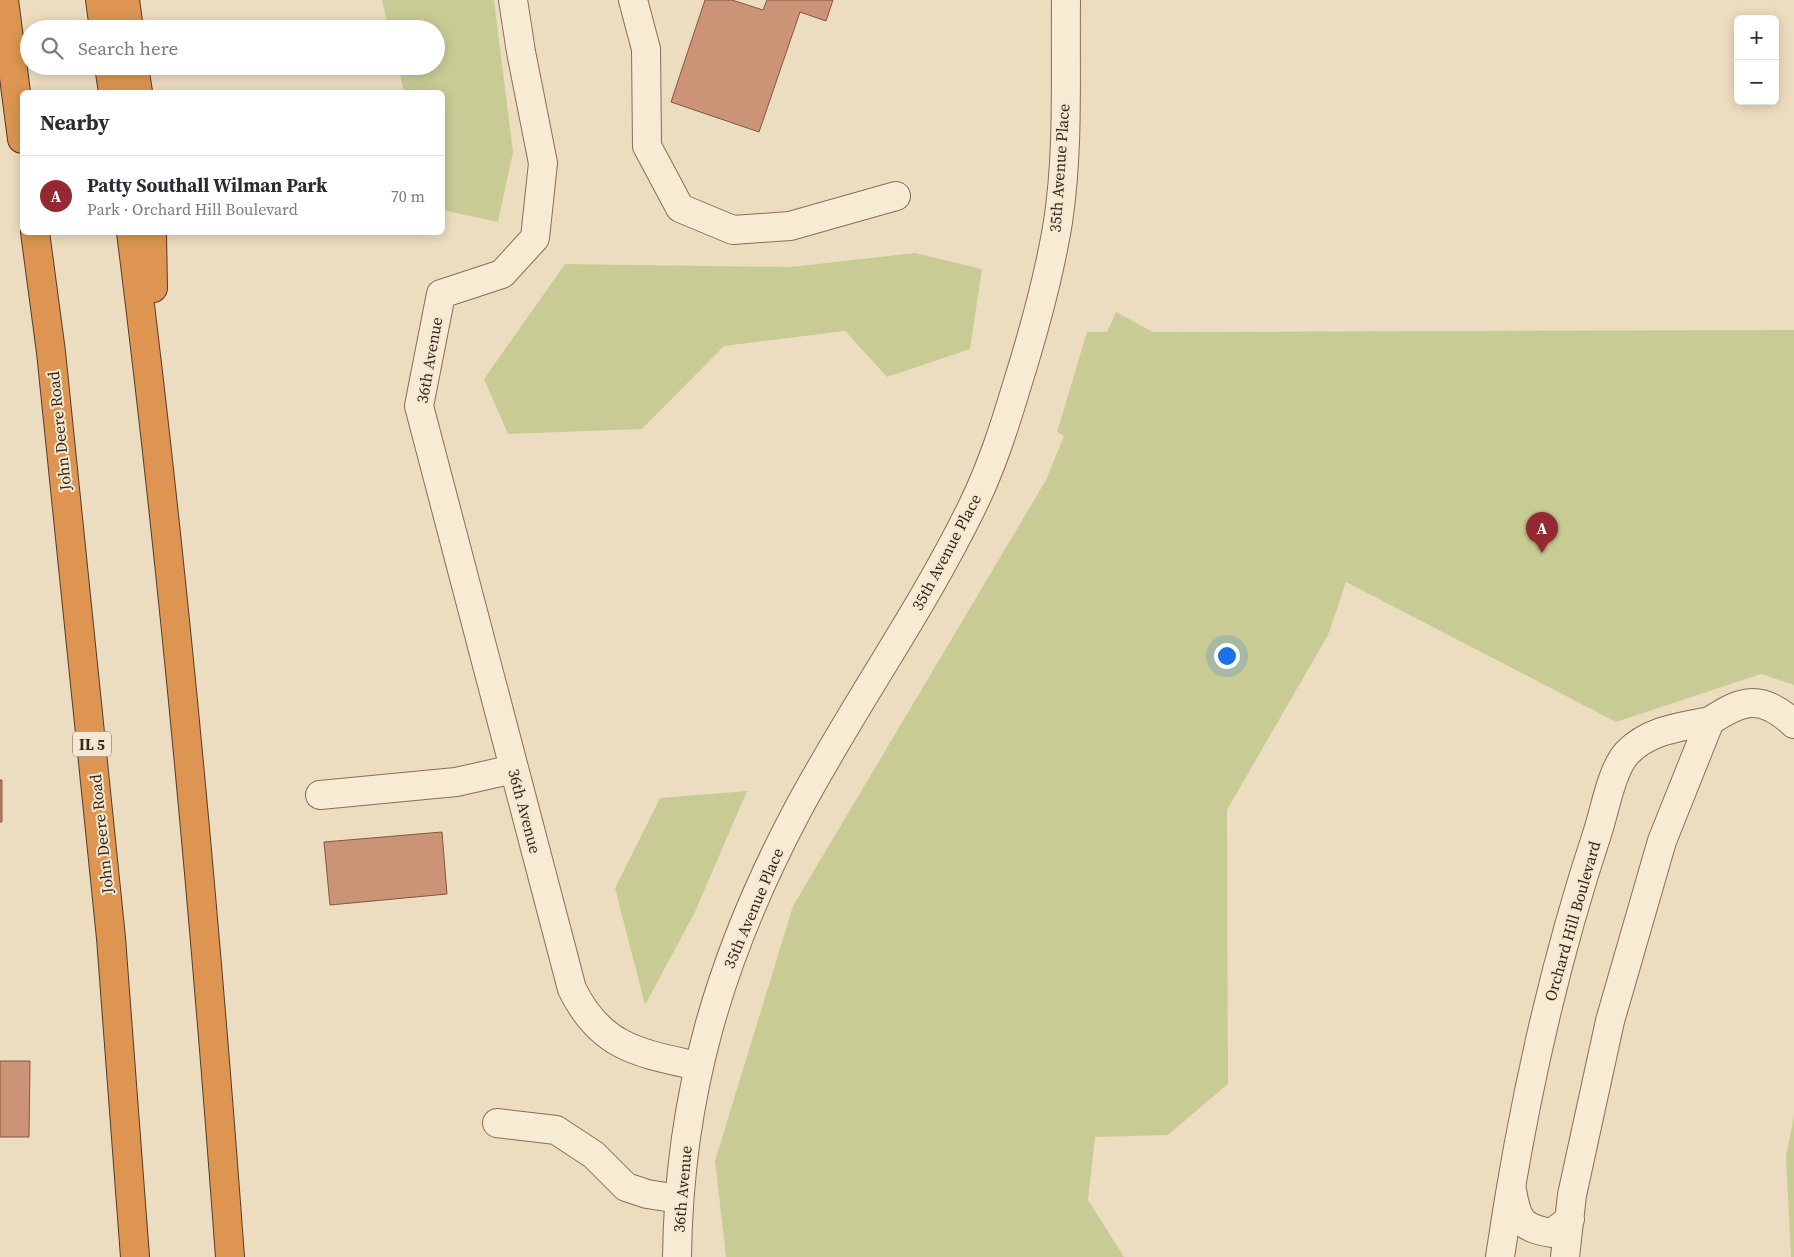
<!DOCTYPE html>
<meta charset="utf-8">
<style>
body{margin:0;font-family:"Source Serif 4",serif;background:#f7f7f7;color:#2b2b33}
.controls{position:absolute;right:15px;top:15px;display:grid;overflow:hidden;border-radius:8px;box-shadow:0 2px 12px #0003}
.controls button{width:45px;height:45px;display:grid;place-items:center;padding:0;border:0;border-bottom:1px solid #e1e1e2;background:#fff;color:#2b2b33;font:25px sans-serif}
.you{position:absolute;left:1226px;top:655px;width:18px;height:18px;margin:-12px;border:4px solid #fff;border-radius:50%;background:#1a73e8;box-shadow:0 0 0 8px #1a73e833}
.badge{display:grid;place-items:center;width:32px;height:32px;border-radius:50%;background:#952931;color:#fff;font-size:16px;font-weight:700}
.pin{position:absolute;translate:-50% -41px;filter:drop-shadow(0 1px 2px #0008)}
.pin::after{content:'';position:absolute;top:26px;width:18px;height:15px;background:inherit;clip-path:polygon(0 0,100% 0,50% 100%)}
.list{margin:0;padding:0;list-style:none}
h2{display:flex;justify-content:space-between;align-items:center;height:65px;margin:0;padding:0 20px;font-size:21px}
h2 small{font-size:16px;font-weight:400;color:#7c7c81}
.list li{display:grid;grid-template-columns:32px 1fr auto;gap:15px;align-items:center;box-sizing:border-box;height:80px;padding:0 20px;border-top:1px solid #e1e1e2}
.list b{display:block;font-size:19px;white-space:nowrap}
.list p{margin:0;font-size:16px;white-space:nowrap;color:#7c7c81}
.list em{font-size:16px;font-style:normal;color:#7c7c81}
.icon{flex:none;width:28px;height:28px;fill:none;stroke:currentColor;stroke-width:2;stroke-linecap:round;stroke-linejoin:round}
.map{position:relative;flex:none;width:1794px;height:1257px;overflow:hidden}
.search{position:absolute;background:#fff;box-shadow:0 2px 12px #0003;left:20px;top:20px;width:425px;height:55px;display:flex;align-items:center;gap:12px;box-sizing:border-box;padding:0 18px;border-radius:28px;color:#7c7c81;font-size:19px}
.panel{position:absolute;background:#fff;box-shadow:0 2px 12px #0003;left:20px;top:90px;width:425px;height:145px;border-radius:8px}
.map>svg:first-child{display:block}
.green{fill:#c9cb95}
.building{fill:#cb9476;stroke:#85563e}
.lines{fill:none;stroke-linecap:round;stroke-linejoin:round}
.minor-casing{stroke:#866e58;stroke-width:30}
.highway-casing{stroke:#543c2d;stroke-width:30}
.minor{stroke:#f8ebd3;stroke-width:28}
.highway{stroke:#dd9551;stroke-width:28}
.labels{text-anchor:middle;dominant-baseline:central;stroke-width:4;stroke-linejoin:round;paint-order:stroke}
.shield{fill:#f5e8d0;stroke:#6f6153;stroke-width:1}
.shield-label{font-size:15px;font-weight:bold;fill:#36271d}
.street-label{font-size:16px;fill:#36271d;stroke:#f5e8d0}
</style>
<div class="map">
<svg width="1794" height="1257" viewBox="0 0 1794 1257">
<rect width="100%" height="100%" fill="#edddc0"/>
<path class="green" d="M 382,0 L 494,0 L 513,152 L 498,222 L 443,210 L 442,92 L 404,92 L 398,66 L 436,66 L 436,29 L 389,29 Z
M 915,253 L 982,269 L 970,349 L 887,377 L 845,331 L 724,346 L 642,429 L 508,434 L 484,379 L 565,264 L 791,267 Z
M 1116,312 L 1153,332 L 1794,330 L 1794,685 L 1761,674 L 1616,722 L 1346,582 L 1328,635 L 1227,810 L 1228,1084 L 1168,1135 L 1095,1137 L 1088,1200 L 1124,1257 L 726,1257 L 715,1161 L 793,906 L 1046,480 L 1064,436 L 1057,432 L 1087,332 L 1107,332 Z
M 747,791 L 695,912 L 645,1005 L 615,888 L 660,798 Z
M 1794,1116 L 1794,1257 L 1791,1257 L 1786,1156 Z"/>
<path class="building" d="M 705,0 L 732,0 L 763,10 L 767,0 L 833,0 L 826,21 L 800,12 L 759,132 L 671,102 Z
M 0,780 L 2,780 L 2,822 L 0,822 Z
M 442,832 L 447,894 L 330,905 L 324,842 Z
M 0,1061 L 30,1061 L 29,1137 L 0,1137 Z"/>
<g class="lines">
<defs>
<path id="minor" d="M 513,0 L 521,52 L 543,163 L 535,238 L 502,274 L 441,294 L 419,406 L 572,989 C 601,1048 639,1053 698,1066
M 633,0 L 646,49 L 647,146 L 680,208 L 733,230 L 790,226 L 896,196
M 1710,721 C 1743,699 1762,694 1794,724
M 320,795 L 456,782 L 514,769
M 497,1123 L 556,1130 L 594,1155 L 626,1187 L 647,1194 L 679,1199
M 1512,1190 C 1517,1220 1521,1228 1552,1233 L 1570,1219
M 677,1257 C 679,1094 720,957 796,813 C 851,709 921,612 973,505 C 992,466 1005,425 1017,385 C 1034,331 1049,277 1058,222 C 1069,149 1065,73 1066,0
M 1500,1257 C 1521,1113 1552,969 1598,831 C 1605,809 1612,769 1627,753 C 1649,730 1680,727 1710,721 L 1662,841 L 1610,1021 L 1572,1195 L 1565,1257"/>
<path id="highway" d="M 4,0 L 22,139
M 100,0 L 104,29
M 125,0 L 129,29
M 109,66 L 113,92
M 134,66 L 138,92
M 35,232 L 51,352 L 111,938 L 135,1257
M 131,232 C 174,573 205,915 230,1257
M 152,232 L 153,288"/>
</defs>
<use href="#minor" class="minor-casing"/>
<use href="#highway" class="highway-casing"/>
<use href="#minor" class="minor"/>
<use href="#highway" class="highway"/>
</g>
<g class="labels">
<rect class="shield" x="73" y="731.5" width="38" height="25" rx="4"/>
<g class="shield-label">
<text x="92" y="744">IL 5</text>
</g>
<g class="street-label">
<text transform="translate(1059 168) rotate(-86)">35th Avenue Place</text>
<text transform="translate(429 360) rotate(-80)">36th Avenue</text>
<text transform="translate(59 431) rotate(-96)">John Deere Road</text>
<text transform="translate(946 552) rotate(-62)">35th Avenue Place</text>
<text transform="translate(525 811) rotate(75)">36th Avenue</text>
<text transform="translate(101 834) rotate(-96)">John Deere Road</text>
<text transform="translate(753 908) rotate(-67)">35th Avenue Place</text>
<text transform="translate(1572 921) rotate(-74)">Orchard Hill Boulevard</text>
<text transform="translate(682 1189) rotate(-85)">36th Avenue</text>
</g>
</g>
</svg>
<div class="controls">
<button>+</button>
<button>−</button>
</div>
<div class="you"></div>
<div class="pin badge" style="left:1542px;top:553px">A</div>
<div class="search"><svg class="icon" aria-label="search" viewBox="0 0 24 24"><circle cx="10" cy="10" r="6"/><path d="M15 15l6 6"/></svg>Search here</div>
<section class="panel">
<h2>Nearby<small></small></h2>
<ul class="list">
<li><span class="badge">A</span><div><b>Patty Southall Wilman Park</b><p>Park · Orchard Hill Boulevard</p></div><em>70 m</em></li>
</ul>
</section>
</div>
